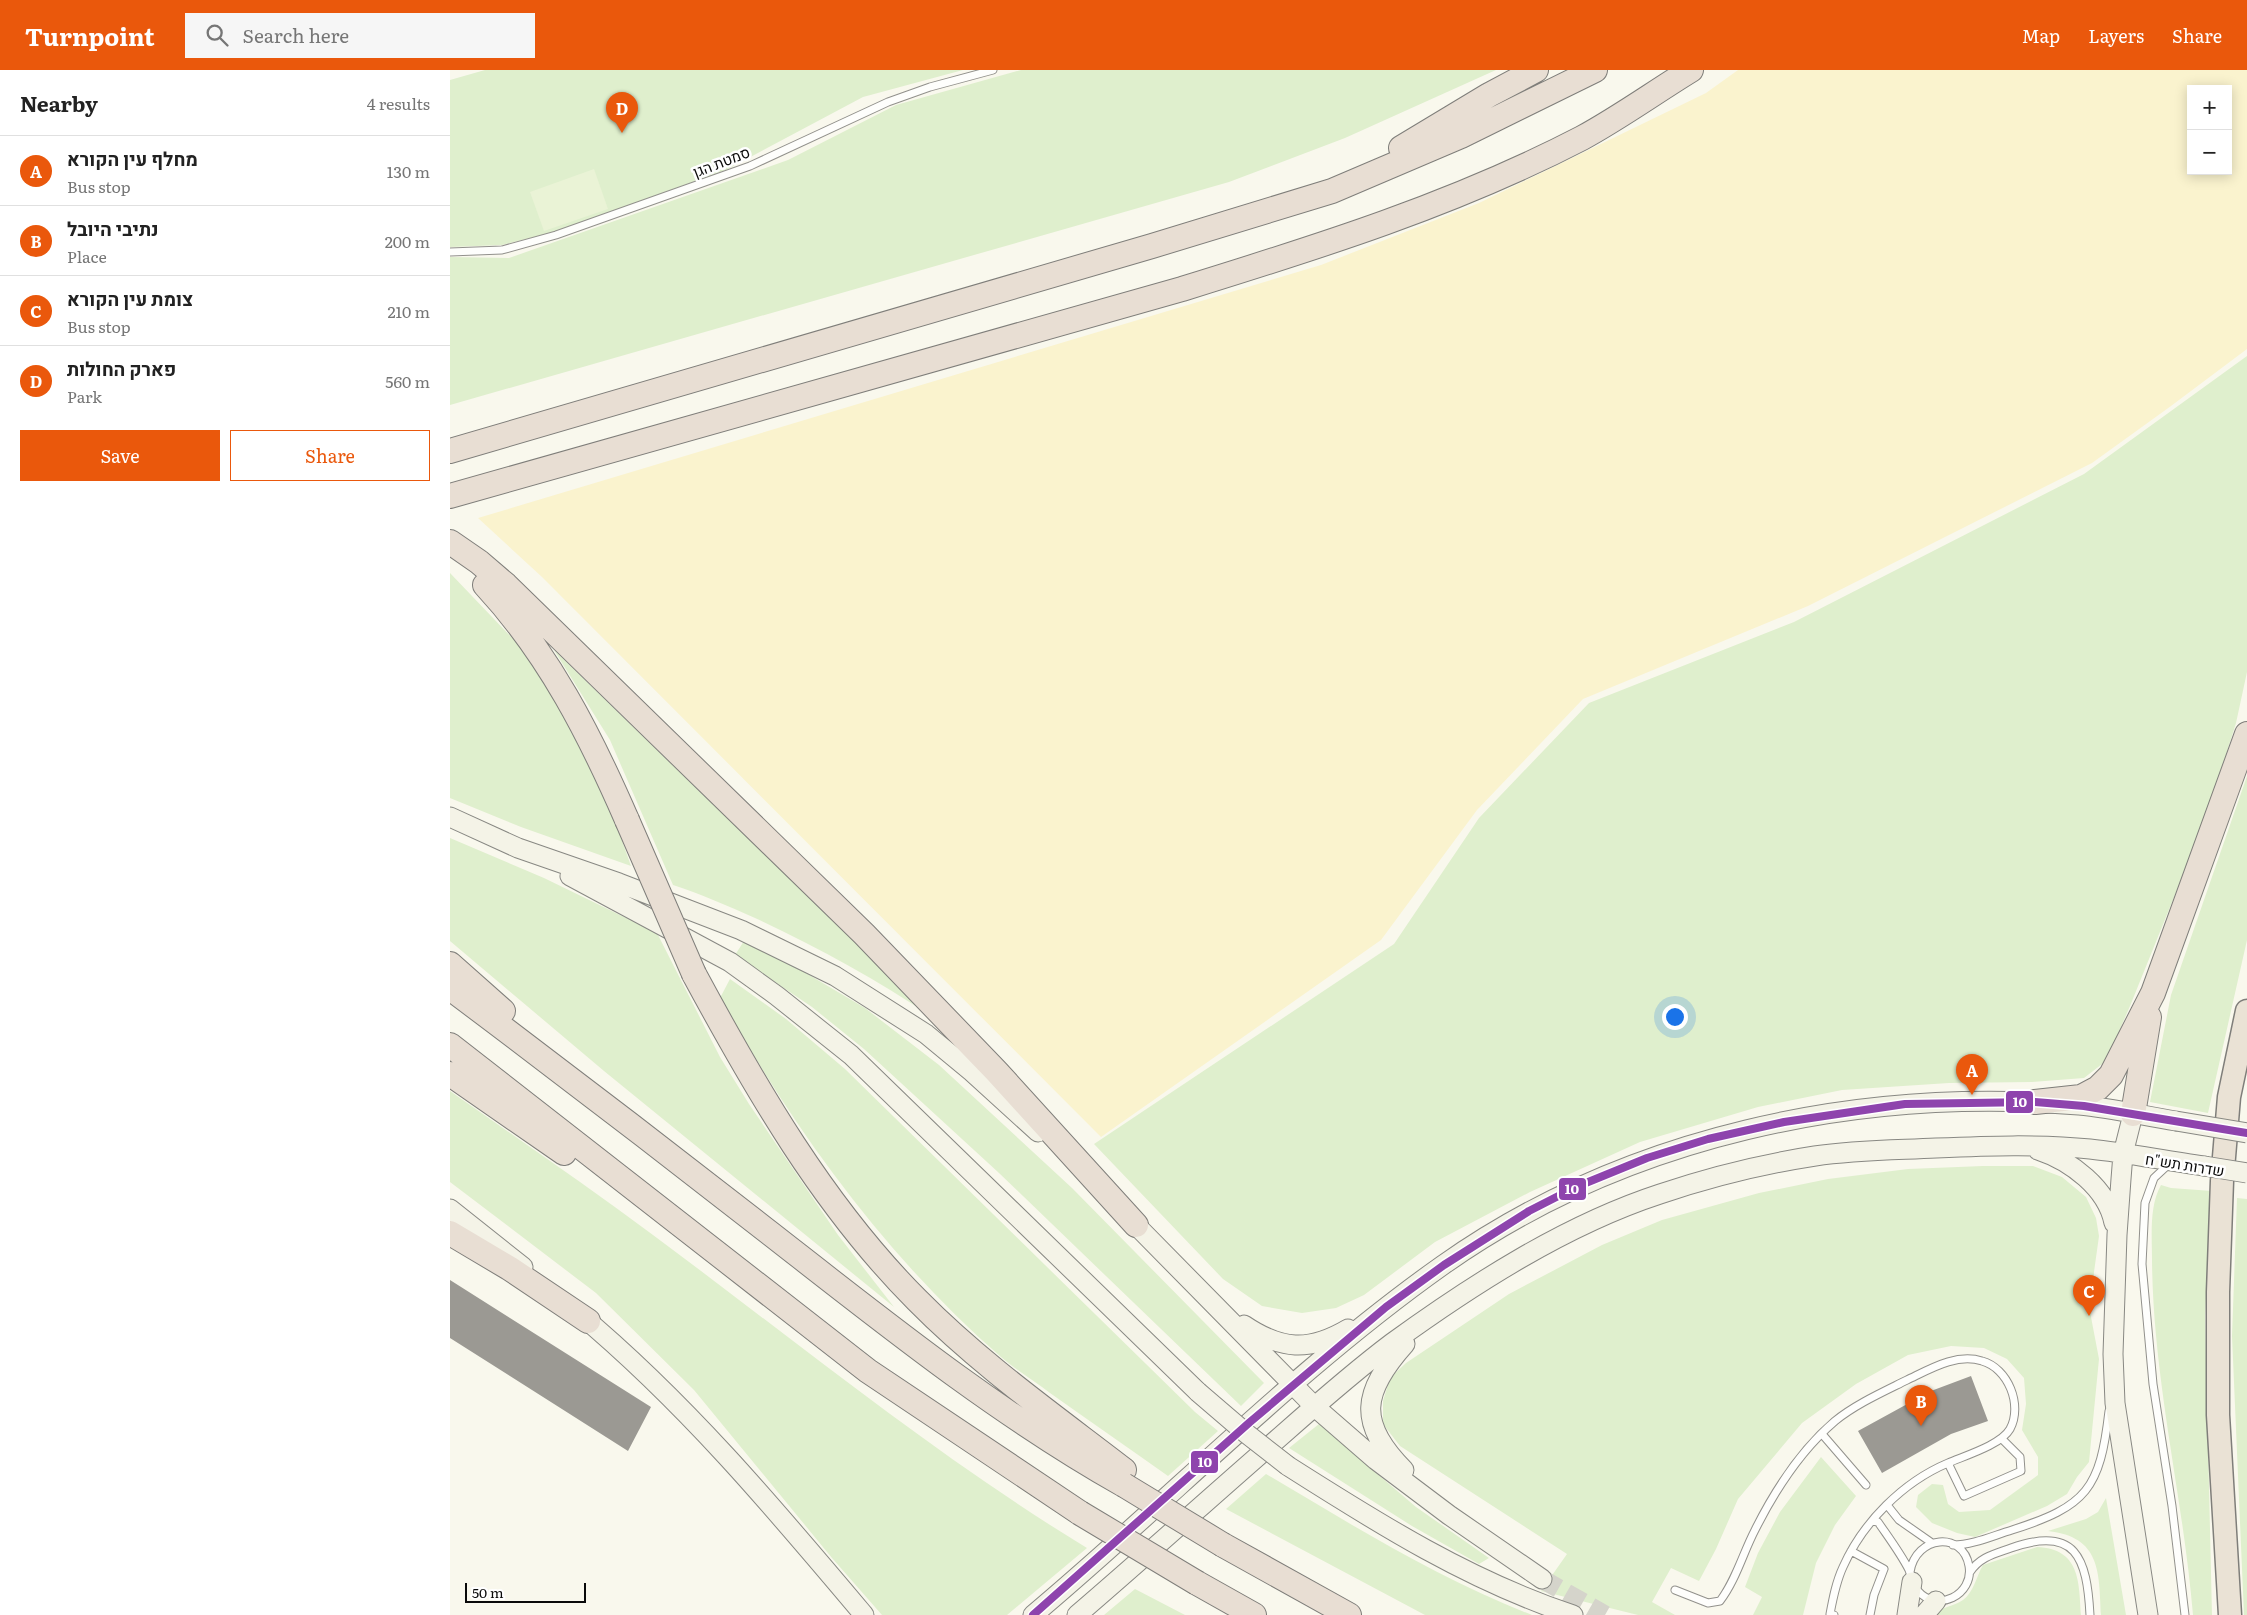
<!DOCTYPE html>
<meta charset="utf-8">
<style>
body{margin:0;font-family:Literata,Heebo,serif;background:#f6f6f6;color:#222}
.controls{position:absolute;right:15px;top:15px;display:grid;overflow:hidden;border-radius:0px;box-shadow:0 2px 12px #0003}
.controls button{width:45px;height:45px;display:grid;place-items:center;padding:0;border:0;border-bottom:1px solid #e0e0e0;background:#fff;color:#222;font:25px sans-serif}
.scale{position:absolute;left:15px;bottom:12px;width:121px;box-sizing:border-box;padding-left:5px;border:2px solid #0a0a0a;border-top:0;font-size:14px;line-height:18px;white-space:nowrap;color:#0a0a0a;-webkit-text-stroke:4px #fff;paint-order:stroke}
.you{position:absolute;left:1224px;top:946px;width:18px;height:18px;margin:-12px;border:4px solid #fff;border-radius:50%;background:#1a73e8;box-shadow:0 0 0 8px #1a73e833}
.badge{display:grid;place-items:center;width:32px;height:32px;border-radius:50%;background:#ea580c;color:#fff;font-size:16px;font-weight:700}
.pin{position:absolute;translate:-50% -41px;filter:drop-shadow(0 1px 2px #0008)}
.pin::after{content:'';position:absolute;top:26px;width:18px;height:15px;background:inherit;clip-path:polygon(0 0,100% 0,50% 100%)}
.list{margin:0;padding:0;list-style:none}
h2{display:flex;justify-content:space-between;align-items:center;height:65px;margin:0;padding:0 20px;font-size:21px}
h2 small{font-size:16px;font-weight:400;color:#767676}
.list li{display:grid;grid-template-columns:32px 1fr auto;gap:15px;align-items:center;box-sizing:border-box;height:70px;padding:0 20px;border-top:1px solid #e0e0e0}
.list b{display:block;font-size:19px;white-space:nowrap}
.list p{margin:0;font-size:16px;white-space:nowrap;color:#767676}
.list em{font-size:16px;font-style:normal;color:#767676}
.actions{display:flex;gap:10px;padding:15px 20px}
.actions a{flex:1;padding:11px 0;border:1px solid #ea580c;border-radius:0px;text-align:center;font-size:18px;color:#ea580c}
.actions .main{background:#ea580c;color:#fff}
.icon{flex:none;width:28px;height:28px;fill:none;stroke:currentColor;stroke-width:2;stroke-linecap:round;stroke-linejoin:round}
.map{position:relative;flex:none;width:1797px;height:1545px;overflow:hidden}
header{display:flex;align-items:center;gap:30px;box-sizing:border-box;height:70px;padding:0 25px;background:#ea580c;color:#fff}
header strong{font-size:24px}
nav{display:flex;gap:28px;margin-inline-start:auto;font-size:18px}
.search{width:350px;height:45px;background:#f6f6f6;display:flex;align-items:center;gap:12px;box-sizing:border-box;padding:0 18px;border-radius:0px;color:#767676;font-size:19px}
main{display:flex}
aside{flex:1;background:#fff}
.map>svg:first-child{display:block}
.green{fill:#dfefcd}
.sand{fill:#faf3ce;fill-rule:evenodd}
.pitch{fill:#eaf3d6}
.building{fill:#9b9993}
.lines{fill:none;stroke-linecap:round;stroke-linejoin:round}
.secondary-tunnel{stroke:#d5d4cb;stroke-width:19;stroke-dasharray:19 9;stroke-linecap:butt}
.service-casing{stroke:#92918c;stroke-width:9}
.secondary-casing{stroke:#888883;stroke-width:21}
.trunk-casing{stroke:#7f7e7a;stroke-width:25}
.motorway-casing{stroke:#7f7e7a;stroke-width:26}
.service{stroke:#fefefc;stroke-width:7}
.secondary{stroke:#f4f3e7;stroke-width:19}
.trunk{stroke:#eae2d5;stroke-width:22}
.motorway{stroke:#e8ded3;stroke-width:24}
.secondary-bridge-casing{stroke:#888883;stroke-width:21;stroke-linecap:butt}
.motorway-bridge-casing{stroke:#7f7e7a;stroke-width:26;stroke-linecap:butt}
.secondary-bridge{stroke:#f4f3e7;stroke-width:19}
.motorway-bridge{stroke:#e8ded3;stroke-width:24}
.bus-1-casing{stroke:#fff;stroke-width:11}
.bus-1{stroke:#8e44ad;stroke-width:8}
.labels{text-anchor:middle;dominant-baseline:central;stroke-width:5;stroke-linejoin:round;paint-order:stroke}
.street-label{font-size:15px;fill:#0a0a0a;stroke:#fff}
.line-badge{stroke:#fff;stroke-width:2}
.badge-label{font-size:14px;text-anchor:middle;font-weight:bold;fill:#fff}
</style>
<header>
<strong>Turnpoint</strong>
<div class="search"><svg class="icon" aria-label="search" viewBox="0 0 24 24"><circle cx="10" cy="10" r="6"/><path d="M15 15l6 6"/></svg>Search here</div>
<nav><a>Map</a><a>Layers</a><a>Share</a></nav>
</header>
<main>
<aside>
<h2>Nearby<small>4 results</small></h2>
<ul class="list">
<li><span class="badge">A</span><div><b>מחלף עין הקורא</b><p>Bus stop</p></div><em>130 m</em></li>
<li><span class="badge">B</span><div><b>נתיבי היובל</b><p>Place</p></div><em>200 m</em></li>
<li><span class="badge">C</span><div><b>צומת עין הקורא</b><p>Bus stop</p></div><em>210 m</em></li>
<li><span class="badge">D</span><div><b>פארק החולות</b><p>Park</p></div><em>560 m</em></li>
</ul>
<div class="actions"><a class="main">Save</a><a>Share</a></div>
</aside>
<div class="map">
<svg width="1797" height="1545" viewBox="0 0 1797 1545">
<rect width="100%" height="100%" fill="#f9f8ed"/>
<path class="green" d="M 35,0 L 513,0 L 413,27 L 276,100 L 104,162 L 52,175 L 0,177 L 0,10 Z
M 571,0 L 1046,0 L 895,68 L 779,112 L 0,335 L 0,187 L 59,188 L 338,90 L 446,35 Z
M 1797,286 L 1797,602 L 1786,653 L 1756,748 L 1680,936 L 1656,991 L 1634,1008 L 1582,1012 L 1499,1013 L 1392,1020 L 1308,1037 L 1190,1072 L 1080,1122 L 985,1172 L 914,1225 L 886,1238 L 852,1243 L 812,1236 L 773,1209 L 644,1074 L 944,874 L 1029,748 L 1139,633 L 1344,552 L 1634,404 Z
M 0,503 L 68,574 L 98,620 L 126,666 L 153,717 L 181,796 L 71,757 L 0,728 Z
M 104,580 L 482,947 C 426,909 367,877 305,848 C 278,836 251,824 223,815 L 160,670 Z
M 1797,706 L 1797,870 L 1758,1043 L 1700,1032 L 1721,925 Z
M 0,768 L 94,808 L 207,863 L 270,987 L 299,1034 L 388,1165 L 444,1237 L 154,1001 L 0,871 Z
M 294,871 L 344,896 L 415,938 L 489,995 L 622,1118 L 814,1313 L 791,1336 L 549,1103 L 414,979 L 362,937 L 285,885 Z
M 280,909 L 336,949 L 395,999 L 745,1342 L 768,1361 L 718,1406 C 679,1378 639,1351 600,1323 C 584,1311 566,1300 551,1287 C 435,1186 346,1062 270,928 Z
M 0,1021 C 68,1069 136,1115 203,1165 C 346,1271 484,1385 637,1478 L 557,1545 L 432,1545 L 382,1488 L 244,1320 L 146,1223 L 0,1112 Z
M 1533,1096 L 1583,1096 L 1612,1107 L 1636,1127 L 1646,1148 L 1649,1166 L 1644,1202 L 1641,1247 L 1649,1289 L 1639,1392 L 1627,1407 L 1617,1424 L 1597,1436 L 1525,1467 L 1507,1463 L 1482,1453 L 1466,1437 L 1468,1425 L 1482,1414 L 1493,1415 L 1498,1434 L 1509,1442 L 1540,1440 L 1588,1405 L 1588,1387 L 1572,1360 L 1576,1334 L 1574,1308 L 1557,1289 L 1534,1278 L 1501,1276 L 1458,1285 L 1406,1314 L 1352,1353 L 1288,1429 L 1266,1479 L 1249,1511 L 1221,1498 L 1202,1532 L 1225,1545 L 1188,1545 L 1091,1521 L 1117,1484 L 950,1376 L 933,1354 L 933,1331 L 940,1308 L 956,1293 L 1059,1224 L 1152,1175 L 1212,1150 L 1309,1123 L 1378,1109 L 1458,1099 Z
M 1711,1115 L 1721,1118 L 1762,1121 L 1755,1246 L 1762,1545 L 1743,1545 C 1733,1426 1703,1310 1702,1190 C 1702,1166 1699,1136 1711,1115 Z
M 1787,1128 L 1797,1129 L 1797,1545 L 1794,1545 L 1782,1266 Z
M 869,1354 L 966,1437 L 1039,1488 L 1029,1494 L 962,1456 L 839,1378 Z
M 1371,1387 L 1406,1426 L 1385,1455 L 1366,1493 L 1353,1545 L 1303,1545 L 1312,1527 L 1295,1517 L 1308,1483 L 1330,1442 Z
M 816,1404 C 902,1455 989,1509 1082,1545 L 975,1545 L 776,1439 Z
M 1656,1428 L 1676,1545 L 1651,1545 C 1649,1502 1651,1467 1598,1461 L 1636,1449 L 1648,1442 Z
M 1587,1477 C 1630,1479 1629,1511 1631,1545 L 1484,1545 C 1492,1536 1503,1537 1513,1530 C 1524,1522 1526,1507 1533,1495 Z
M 685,1519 L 735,1545 L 654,1545 Z"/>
<path class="sand" d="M 1288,0 L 1797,0 L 1797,279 L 1721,336 L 1642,393 L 1358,536 L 1133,629 L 1027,740 L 931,870 L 651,1067 L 92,507 L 28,448 L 871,195 L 1029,133 L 1256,23 ZM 1741,19 L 1778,19 L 1778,101 L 1741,101 Z"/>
<path class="pitch" d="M 144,99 L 158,139 L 94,161 L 80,122 Z"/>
<path class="building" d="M 0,1210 L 201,1337 L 178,1381 L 0,1268 Z
M 1521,1306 L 1538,1351 L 1501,1364 L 1432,1403 L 1408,1361 L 1481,1321 Z"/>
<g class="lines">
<path class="secondary-tunnel" d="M 1092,1509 L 1155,1545"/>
<defs>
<path id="service" d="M 0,182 L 52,180 L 106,165 L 300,96 L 438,32 L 480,17 L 543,0
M 1719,1094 L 1704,1108 L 1695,1133 L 1692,1194 L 1703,1314 L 1722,1436 L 1735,1545
M 1372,1364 L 1416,1415
M 1498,1393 L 1514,1426 L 1571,1401 L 1570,1387 L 1552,1369
M 1437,1435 L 1449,1450 L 1482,1473
M 1422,1451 L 1428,1452 C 1439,1468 1451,1484 1459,1500 C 1462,1507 1462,1515 1468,1521 C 1487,1543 1524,1525 1519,1496 C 1513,1461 1466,1465 1460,1502
M 1503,1475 C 1523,1475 1542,1466 1562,1460 C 1637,1436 1650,1419 1659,1341
M 1401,1481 L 1434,1499 L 1424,1525 L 1420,1545
M 1520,1502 C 1530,1487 1544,1484 1561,1478 C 1626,1455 1637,1488 1640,1545
M 1225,1520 L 1258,1533 L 1270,1531 C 1286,1510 1293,1483 1305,1460 C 1325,1420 1351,1380 1385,1351 C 1406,1334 1433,1322 1457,1310 C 1480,1299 1506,1283 1532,1291 C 1558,1298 1573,1335 1560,1359 C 1551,1375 1514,1386 1498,1393 C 1453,1412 1413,1452 1393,1497 C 1386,1512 1383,1528 1380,1544 L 1384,1545"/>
<path id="secondary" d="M 0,747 L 68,778 L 169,813 L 291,860 L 385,906 L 476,964 L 522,1002 L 588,1062
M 120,806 L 280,892 L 327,926 L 401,985 L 748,1322
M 1683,1044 L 1673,1084 L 1671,1109 L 1667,1165 L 1663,1284 L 1665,1333 L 1698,1545
M 1588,1080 C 1621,1091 1657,1118 1664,1153
M 0,1139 L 73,1197
M 677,1146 L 865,1337 L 926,1390 L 999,1445 L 1092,1509
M 127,1242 C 235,1332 324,1438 414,1545
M 794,1255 C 831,1280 859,1282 898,1259
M 838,1396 C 929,1454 1020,1511 1123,1545
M 954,1400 C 907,1353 912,1322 955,1274
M 583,1545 C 720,1430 846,1299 993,1195 C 1176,1066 1407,1017 1629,1035 C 1662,1038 1694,1046 1726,1051
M 627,1545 C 690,1491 752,1435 815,1380 C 856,1344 898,1306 942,1273 C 1022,1215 1115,1155 1210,1124 C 1260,1107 1313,1094 1365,1086 C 1405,1080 1446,1080 1486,1078 C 1537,1076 1589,1074 1640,1079 C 1678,1083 1716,1091 1754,1096
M 1457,1545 L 1462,1512
M 1474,1545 L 1486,1531"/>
<path id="trunk" d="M 1780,1545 L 1768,1345 L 1768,1222 L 1772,1111 L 1779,1027 L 1797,941"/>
<path id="motorway" d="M 951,78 L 1039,25 L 1086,0
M 0,381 L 702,176 L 882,121 L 1011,66 L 1145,0
M 0,426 L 732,219 C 868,177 1005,134 1132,68 C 1169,48 1205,22 1241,0
M 0,472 L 29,492 L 56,515 L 414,864 L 546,1001 L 686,1155
M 35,515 C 99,584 140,665 177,750
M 0,894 L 53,941
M 244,904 C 306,1019 374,1137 467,1230 C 530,1294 604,1346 674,1400
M 0,918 C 108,999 215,1081 321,1164 C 435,1253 548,1344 674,1415
M 0,975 L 418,1301 L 630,1443
M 0,1004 L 114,1083
M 1585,1032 L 1631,1027 L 1648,1018 L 1661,1005 L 1703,923 L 1797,664
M 1683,1044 L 1699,947
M 0,1163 L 59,1198 L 138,1251
M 773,1475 L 899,1545
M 747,1513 L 804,1545"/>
</defs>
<use href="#service" class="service-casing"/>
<use href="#secondary" class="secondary-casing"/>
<use href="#trunk" class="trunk-casing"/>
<use href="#motorway" class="motorway-casing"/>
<use href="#service" class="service"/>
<use href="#secondary" class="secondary"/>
<use href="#trunk" class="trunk"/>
<use href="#motorway" class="motorway"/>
<defs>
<path id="secondary-bridge" d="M 1726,1051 L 1797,1063
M 1754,1096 L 1797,1103
M 748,1322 L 797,1364 L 838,1396"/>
<path id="motorway-bridge" d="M 177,750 L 244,904
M 674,1415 L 773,1475
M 630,1443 L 747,1513"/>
</defs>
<use href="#secondary-bridge" class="secondary-bridge-casing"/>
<use href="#motorway-bridge" class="motorway-bridge-casing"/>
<use href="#secondary-bridge" class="secondary-bridge"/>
<use href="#motorway-bridge" class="motorway-bridge"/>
<defs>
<path id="bus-1" d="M 583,1545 L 800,1352 L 936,1237 L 994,1195 L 1079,1141 L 1126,1117 L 1197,1088 L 1258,1069 L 1334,1052 L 1455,1034 L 1585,1032 L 1634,1036 L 1797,1063"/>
</defs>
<use href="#bus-1" class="bus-1-casing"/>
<use href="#bus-1" class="bus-1"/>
</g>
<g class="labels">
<g class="street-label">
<text transform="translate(271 91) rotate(-21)">סמטת הגן</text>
<text transform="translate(1735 1094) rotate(9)">שדרות תש"ח</text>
</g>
</g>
<g class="line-badge">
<rect x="1555" y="1020" width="29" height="24" rx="5" fill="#8e44ad"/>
<rect x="1108" y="1107" width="29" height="24" rx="5" fill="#8e44ad"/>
<rect x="740" y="1380" width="29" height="24" rx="5" fill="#8e44ad"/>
</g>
<g class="badge-label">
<text x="1570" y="1037">10</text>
<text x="1122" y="1124">10</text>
<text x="755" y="1397">10</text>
</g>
</svg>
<div class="controls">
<button>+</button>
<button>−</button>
</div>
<div class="scale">50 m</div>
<div class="you"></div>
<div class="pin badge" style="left:1522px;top:1025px">A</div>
<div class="pin badge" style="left:1471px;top:1356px">B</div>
<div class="pin badge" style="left:1639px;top:1246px">C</div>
<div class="pin badge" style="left:172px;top:63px">D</div>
</div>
</main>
